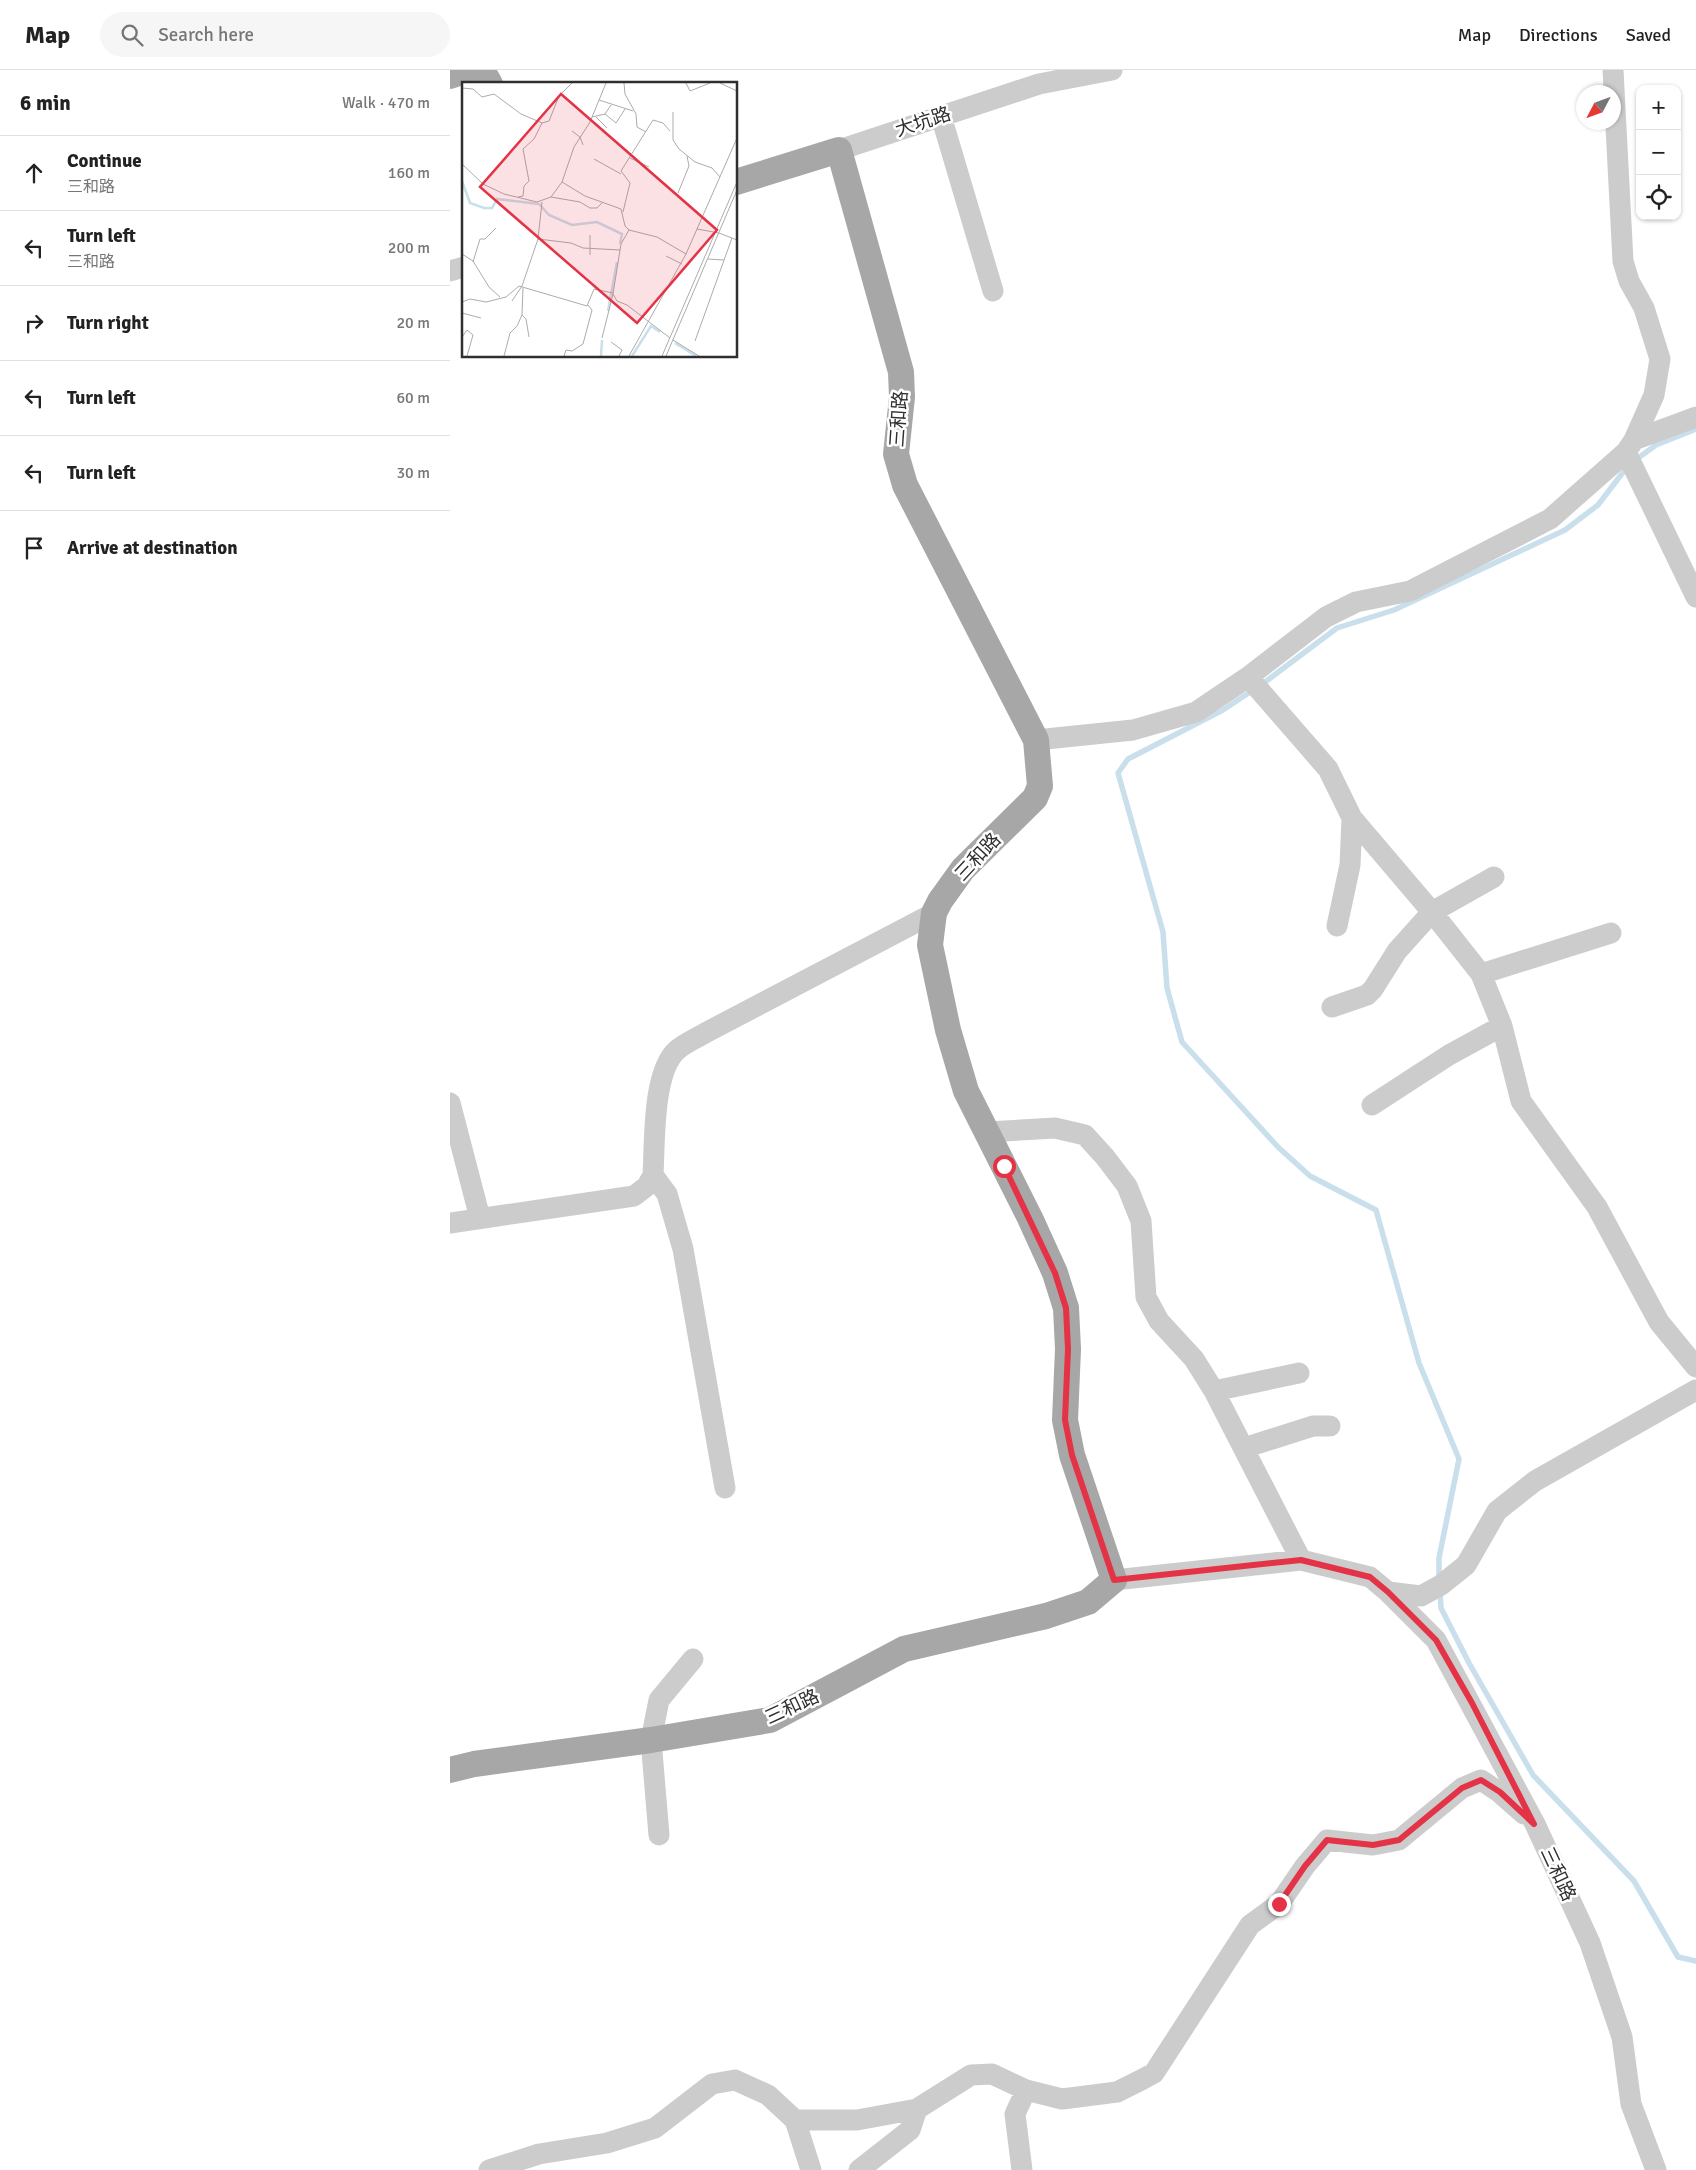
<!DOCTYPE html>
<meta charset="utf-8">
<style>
body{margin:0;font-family:Signika,"Noto Sans TC",sans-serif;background:#f6f6f6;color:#222}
.controls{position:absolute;right:15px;top:15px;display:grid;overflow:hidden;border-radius:10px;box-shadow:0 1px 4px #0004}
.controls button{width:45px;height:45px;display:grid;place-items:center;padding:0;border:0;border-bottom:1px solid #e0e0e0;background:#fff;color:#222;font:25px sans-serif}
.compass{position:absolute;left:1126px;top:15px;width:45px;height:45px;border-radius:50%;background:#fff;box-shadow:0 1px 4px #0004;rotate:229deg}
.stop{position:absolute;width:15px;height:15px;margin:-11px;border:4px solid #e43346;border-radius:50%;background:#fff}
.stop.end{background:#e43346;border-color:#fff;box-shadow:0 1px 5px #0008}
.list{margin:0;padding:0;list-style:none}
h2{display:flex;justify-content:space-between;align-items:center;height:65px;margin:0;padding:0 20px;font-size:21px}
h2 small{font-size:16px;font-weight:400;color:#767676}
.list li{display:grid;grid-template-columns:32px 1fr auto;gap:15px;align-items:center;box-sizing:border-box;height:75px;padding:0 20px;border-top:1px solid #e0e0e0}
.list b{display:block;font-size:19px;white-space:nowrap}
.list p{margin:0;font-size:16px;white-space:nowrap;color:#767676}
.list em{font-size:16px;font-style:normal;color:#767676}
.icon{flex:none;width:28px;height:28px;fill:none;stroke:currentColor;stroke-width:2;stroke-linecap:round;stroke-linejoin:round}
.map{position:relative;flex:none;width:1246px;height:2100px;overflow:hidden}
header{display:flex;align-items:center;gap:30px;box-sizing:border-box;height:70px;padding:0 25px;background:#fff;border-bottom:1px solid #e0e0e0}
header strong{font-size:24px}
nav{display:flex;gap:28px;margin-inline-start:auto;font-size:18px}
.search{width:350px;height:45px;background:#f6f6f6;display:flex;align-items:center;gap:12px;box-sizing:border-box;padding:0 18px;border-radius:28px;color:#767676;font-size:19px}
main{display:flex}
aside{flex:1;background:#fff}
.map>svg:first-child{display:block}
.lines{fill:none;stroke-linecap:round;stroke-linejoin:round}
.stream{stroke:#c9dfec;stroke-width:5.5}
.minor{stroke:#ccc;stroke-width:21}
.major{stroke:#a7a7a7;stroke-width:26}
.route{stroke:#e43346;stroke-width:6}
.labels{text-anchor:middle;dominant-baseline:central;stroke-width:5;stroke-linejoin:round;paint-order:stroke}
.street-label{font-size:19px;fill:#2f2f2f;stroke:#fff}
.inset-river{fill:none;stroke:#c9dfec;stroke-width:2.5}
.inset-road{fill:none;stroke:#acacac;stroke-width:1}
.view{fill:#e43346;fill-opacity:0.15;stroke:#e43346;stroke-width:2.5}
.inset-edge{fill:none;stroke:#2f2f2f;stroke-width:2.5}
</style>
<header>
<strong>Map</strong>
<div class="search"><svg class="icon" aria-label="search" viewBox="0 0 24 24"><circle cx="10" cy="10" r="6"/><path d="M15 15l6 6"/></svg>Search here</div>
<nav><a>Map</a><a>Directions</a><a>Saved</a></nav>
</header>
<main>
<aside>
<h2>6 min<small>Walk · 470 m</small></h2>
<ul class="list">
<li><svg class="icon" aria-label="ahead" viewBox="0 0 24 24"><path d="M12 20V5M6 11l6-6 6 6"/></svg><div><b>Continue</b><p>三和路</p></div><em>160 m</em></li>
<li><svg class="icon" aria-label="left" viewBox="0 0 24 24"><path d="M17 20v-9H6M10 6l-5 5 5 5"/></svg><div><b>Turn left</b><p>三和路</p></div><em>200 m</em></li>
<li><svg class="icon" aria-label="right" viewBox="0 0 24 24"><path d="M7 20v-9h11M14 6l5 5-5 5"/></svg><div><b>Turn right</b></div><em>20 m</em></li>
<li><svg class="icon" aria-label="left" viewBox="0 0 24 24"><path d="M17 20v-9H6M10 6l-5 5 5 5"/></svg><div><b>Turn left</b></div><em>60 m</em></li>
<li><svg class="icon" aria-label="left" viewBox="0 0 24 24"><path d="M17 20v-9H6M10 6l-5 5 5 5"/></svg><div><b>Turn left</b></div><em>30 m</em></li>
<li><svg class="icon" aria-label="arrive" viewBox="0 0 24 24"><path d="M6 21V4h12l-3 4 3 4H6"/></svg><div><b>Arrive at destination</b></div></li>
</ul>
</aside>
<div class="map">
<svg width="1246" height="2100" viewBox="0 0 1246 2100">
<rect width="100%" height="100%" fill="#fff"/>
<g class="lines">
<path class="stream" d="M 1184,391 L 1206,375 L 1246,359
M 811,615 L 887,558 L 944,540 L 1115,460 L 1148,435 L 1177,397
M 803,620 L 773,640 L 678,689 L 668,703 L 713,862 L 717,918 L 732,972 L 828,1077 L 860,1106 L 926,1140 L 969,1293 L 1009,1389 L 989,1488 L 989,1509
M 990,1521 L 991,1538 L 1019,1593 L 1083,1705 L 1184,1811 L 1228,1887 L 1246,1891"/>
<path class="minor" d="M 491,46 L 543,221
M 389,80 L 589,14 L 662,0
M 0,201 L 14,197
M 1184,370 L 1246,347
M 1176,382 L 1246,527
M 798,607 L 878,699 L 902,748 L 982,842 L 1031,904 L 1052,956 L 1071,1031 L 1147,1137 L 1209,1252 L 1246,1297
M 586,670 L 683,660 L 746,642 L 798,607 L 876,547 L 906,532 L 960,521 L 1100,449 L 1176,382 L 1184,370 L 1204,325 L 1210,289 L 1194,238 L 1179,211 L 1173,191 L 1163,0
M 887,856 L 900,795 L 902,748
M 1031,904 L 1161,863
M 882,937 L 917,925 L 923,919 L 947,881 L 982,842 L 1044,807
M 0,1033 L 30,1148
M 922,1035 L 999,985 L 1052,956
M 537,1062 L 605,1058 L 635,1065 L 655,1087 L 677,1116 L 691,1151 L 696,1227 L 709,1251 L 744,1289 L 764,1321 L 851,1490
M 203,1105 L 217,1124 L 233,1179 L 275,1418
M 0,1153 L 184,1126 L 197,1116 L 203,1105 C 205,1074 202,1002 227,980 C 235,973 247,968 257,962 L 484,843
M 764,1321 L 849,1303
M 794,1378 L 863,1356 L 880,1356
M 664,1510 L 851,1490 L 920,1507 L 938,1522 L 986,1570 L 1085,1754 L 1140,1873 L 1172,1967 L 1181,2034 L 1206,2100
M 938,1522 L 971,1526 L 991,1515 L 1016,1495 L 1047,1441 L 1085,1411 L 1246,1320
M 209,1765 L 201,1670 L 209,1630 L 243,1589
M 345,2050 L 407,2050 L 467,2039 L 521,2005 L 542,2004 L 576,2020 L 612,2029 L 667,2022 L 693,2009 L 704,2003 L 800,1855 L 829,1834 L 855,1796 L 877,1770 L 923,1775 L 949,1770 L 1012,1718 L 1031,1710 L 1049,1722 L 1074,1744
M 39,2100 L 89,2084 L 157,2073 L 205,2058 L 262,2014 L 285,2010 L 318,2025 L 345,2050 L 361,2100
M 409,2100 L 460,2060 L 467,2039
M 572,2100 L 565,2044 L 576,2020"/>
<path class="major" d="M 32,0 L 40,14
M 0,6 L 18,0
M 0,1700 L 24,1694 L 201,1670 L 320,1650 L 454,1579 L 596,1546 L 638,1532 L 664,1510 L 622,1385 L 615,1350 L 618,1279 L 616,1238 L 605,1203 L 580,1148 L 516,1021 L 498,960 L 480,875 L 484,843 L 490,831 L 513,799 L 585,728 L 590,716 L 586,670 L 455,415 L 446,384 L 452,327 L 451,302 L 389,80 L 286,112"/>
</g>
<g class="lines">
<path class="route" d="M 554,1096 L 605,1203 L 616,1238 L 618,1279 L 615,1350 L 622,1385 L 664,1510 L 851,1490 L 920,1507 L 938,1522 L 986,1570 L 1022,1633 L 1084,1754 L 1050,1722 L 1031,1710 L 1012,1718 L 949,1770 L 923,1775 L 877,1770 L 855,1796 L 829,1834"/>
</g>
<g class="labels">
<g class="street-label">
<text transform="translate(473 52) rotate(-18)">大坑路</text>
<text transform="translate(449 349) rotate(-86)">三和路</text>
<text transform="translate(528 787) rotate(-47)">三和路</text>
<text transform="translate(342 1637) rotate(-25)">三和路</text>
<text transform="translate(1108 1804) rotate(65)">三和路</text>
</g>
</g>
<g transform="translate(12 12)">
<rect width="275" height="275" fill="#fff"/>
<path class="inset-river" d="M 0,99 L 8,121 L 22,126 L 30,126 L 35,117 L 77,122 L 87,133 L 110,143 L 135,140 L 160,152 L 158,162M 146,229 L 155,180M 213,261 L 234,274M 139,274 L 140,258M 170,274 L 189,244 L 198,250"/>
<path class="inset-road" d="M 144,1 L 128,40 L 112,65 L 100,100 L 123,114 L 159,127 L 163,144 L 167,148 L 195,155 L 224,172 L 235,147 L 257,151M 162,1 L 163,12 L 174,32 L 175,45 L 184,50M 224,1 L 228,9 L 248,1M 258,1 L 275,9M 0,6 L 11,7 L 20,15 L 32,12 L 59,32 L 80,41 L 87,39 L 97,14 L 110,1M 137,18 L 171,29M 211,30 L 211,58 L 217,67 L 233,80 L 250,86 L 258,95M 143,32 L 154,41 L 163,27M 130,35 L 143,32 L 149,23M 134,35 L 145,46M 110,49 L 118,55 L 121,63M 168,76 L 187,85M 132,77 L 159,92M 0,82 L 21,102 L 42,112 L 75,120 L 89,115 L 100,100M 216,111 L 227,84 L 225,74M 56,115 L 61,114 L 62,104 L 67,99 L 61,67 L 72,57 L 80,41M 89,115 L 118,120 L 128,126 L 135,126 L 140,121M 161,130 L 168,101 L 159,89 L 191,38 L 201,41 L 208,49M 235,147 L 275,56M 167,148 L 159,162 L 151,212 L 155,219 L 165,223 L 208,256M 257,151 L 275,158M 76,157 L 109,161 L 121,166 L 158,168M 0,172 L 11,179 L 27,205 L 38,215M 128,173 L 128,153M 204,174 L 220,182M 246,177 L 262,178M 11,180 L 18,157 L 23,157 L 34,146M 61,206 L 60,233 L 64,237 L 67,255M 50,219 L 60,204 L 76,157 L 80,120M 0,220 L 8,217 L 24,220 L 44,215 L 57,204 L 125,224 L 132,207 L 151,211M 0,231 L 19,236M 0,255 L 5,248 L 11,253 L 5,274M 140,256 L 151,212M 211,258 L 237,274M 233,259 L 270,156M 149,260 L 160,268 L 157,274M 42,274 L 48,251 L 55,244 L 60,233M 102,274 L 104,268 L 110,269 L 121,262 L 130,228 L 126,223M 167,274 L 224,172M 200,274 L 275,100M 204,274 L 275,108"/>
<path class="view" d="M 99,12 L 255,148 L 175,241 L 18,105 Z"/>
<rect width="275" height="275" class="inset-edge"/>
</g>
</svg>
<div class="controls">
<button>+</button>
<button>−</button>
<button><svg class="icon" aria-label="locate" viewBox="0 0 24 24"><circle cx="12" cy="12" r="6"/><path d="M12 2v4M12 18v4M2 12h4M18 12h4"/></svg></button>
</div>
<svg class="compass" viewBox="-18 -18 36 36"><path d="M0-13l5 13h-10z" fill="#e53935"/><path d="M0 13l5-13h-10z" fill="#767676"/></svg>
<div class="stop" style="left:554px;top:1096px"></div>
<div class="stop end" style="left:829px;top:1834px"></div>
</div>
</main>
